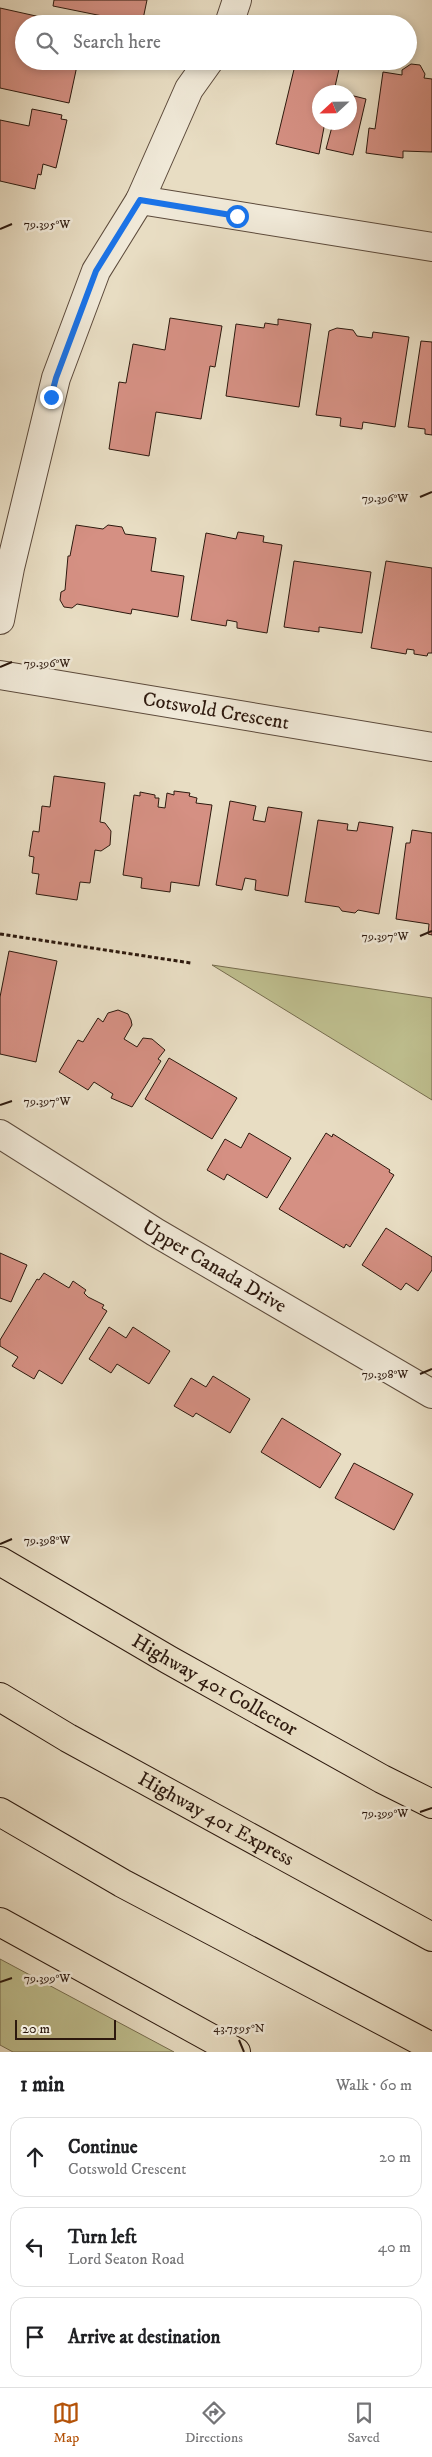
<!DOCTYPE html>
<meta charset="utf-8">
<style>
body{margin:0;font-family:"IM FELL DW Pica",serif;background:#f2f2f2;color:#202124}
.compass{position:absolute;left:312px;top:85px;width:45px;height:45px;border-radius:50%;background:#fff;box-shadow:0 2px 8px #0003;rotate:248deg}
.scale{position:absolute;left:15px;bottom:12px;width:101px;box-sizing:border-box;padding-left:5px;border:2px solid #2d190e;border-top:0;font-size:14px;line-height:18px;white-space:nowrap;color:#2d190e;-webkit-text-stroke:4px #f0e9d8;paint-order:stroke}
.stop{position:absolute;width:15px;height:15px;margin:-11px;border:4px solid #1a73e8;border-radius:50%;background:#fff}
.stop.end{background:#1a73e8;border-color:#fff;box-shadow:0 1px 5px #0008}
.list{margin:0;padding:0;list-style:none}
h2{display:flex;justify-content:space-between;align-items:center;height:65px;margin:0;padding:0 20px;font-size:21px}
h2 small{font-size:16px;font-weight:400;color:#757577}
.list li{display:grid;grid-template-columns:32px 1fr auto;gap:15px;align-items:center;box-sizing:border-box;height:80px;margin:0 10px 10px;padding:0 10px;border:1px solid #e0e0e0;border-radius:15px}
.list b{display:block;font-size:19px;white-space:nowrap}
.list p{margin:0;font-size:16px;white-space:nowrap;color:#757577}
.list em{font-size:16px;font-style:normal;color:#757577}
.icon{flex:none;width:28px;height:28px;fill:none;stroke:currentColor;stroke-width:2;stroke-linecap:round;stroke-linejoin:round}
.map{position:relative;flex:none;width:432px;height:2052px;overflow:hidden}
.search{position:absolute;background:#fff;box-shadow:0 2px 8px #0003;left:15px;right:15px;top:15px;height:55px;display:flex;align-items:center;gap:12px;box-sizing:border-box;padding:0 18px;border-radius:28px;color:#757577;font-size:19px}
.sheet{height:335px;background:#fff}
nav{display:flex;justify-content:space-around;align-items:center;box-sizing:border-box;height:70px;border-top:1px solid #e0e0e0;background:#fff;font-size:14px;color:#757577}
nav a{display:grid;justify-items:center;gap:2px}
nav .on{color:#b45309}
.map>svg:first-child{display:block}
.green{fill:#bebe8e;stroke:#766c4e}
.building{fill:#d59083;stroke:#2d190e}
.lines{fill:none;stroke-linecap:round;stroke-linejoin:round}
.street-casing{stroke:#5c4a3b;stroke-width:30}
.highway-casing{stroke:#2d190e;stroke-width:30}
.path{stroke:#2d190e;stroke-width:3;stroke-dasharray:4 2.5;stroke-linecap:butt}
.street{stroke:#f0e9d8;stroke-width:28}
.highway{stroke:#e8ddc3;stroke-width:28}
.route{stroke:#1a73e8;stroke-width:6}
.ticks{fill:none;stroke:#2d190e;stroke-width:2}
.labels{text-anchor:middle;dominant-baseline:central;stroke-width:5;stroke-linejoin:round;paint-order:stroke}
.street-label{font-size:20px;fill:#2d190e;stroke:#f0e9d8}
.ticks-label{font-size:12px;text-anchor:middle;fill:#2d190e;stroke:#f0e9d8;stroke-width:5;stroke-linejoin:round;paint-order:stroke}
</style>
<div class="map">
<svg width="432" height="2052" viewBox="0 0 432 2052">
<rect width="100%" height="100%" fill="#e8ddc3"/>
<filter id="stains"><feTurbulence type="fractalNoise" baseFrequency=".004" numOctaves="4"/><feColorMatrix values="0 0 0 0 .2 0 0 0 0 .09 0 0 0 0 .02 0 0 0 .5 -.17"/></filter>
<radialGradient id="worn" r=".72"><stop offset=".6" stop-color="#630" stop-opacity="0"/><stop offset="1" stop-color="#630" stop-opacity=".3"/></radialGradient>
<path class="green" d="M 212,965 L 432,998 L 432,1100 Z
M 0,1959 L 174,2052 L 13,2052 L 0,2045 Z"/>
<path class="building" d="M 54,0 L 147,0 L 142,24 L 53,6 Z
M 0,8 L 72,24 L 24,24 L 24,61 L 78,61 L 69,103 L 0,88 Z
M 296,61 L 335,61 L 333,68 L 339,69 L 334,91 L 339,92 L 320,92 L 320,122 L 325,122 L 319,154 L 276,144 Z
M 411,64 L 420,65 L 425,74 L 424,78 L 432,79 L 432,152 L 403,151 L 403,158 L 366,153 L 369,128 L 375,129 L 383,72 L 402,75 L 402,70 Z
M 350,95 L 366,99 L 353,155 L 326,149 L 333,123 L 330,122 L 350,122 Z
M 32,109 L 62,115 L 61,119 L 67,120 L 56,168 L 43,164 L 41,175 L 38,174 L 35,189 L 0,181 L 0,120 L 29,126 Z
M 170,318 L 222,326 L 215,367 L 210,366 L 201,419 L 156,412 L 149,456 L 109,449 L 119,382 L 126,383 L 133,344 L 165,350 Z
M 278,319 L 311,324 L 299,407 L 226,396 L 236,324 L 264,328 L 265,323 L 278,325 Z
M 337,328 L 353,330 L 357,336 L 372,338 L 373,332 L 409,337 L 395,427 L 363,422 L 362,429 L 340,426 L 341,418 L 316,415 L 329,331 Z
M 421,341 L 432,342 L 432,435 L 425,434 L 425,429 L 408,427 Z
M 76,525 L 103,529 L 108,525 L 122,527 L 125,534 L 156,538 L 151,571 L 184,576 L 178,617 L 132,609 L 131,614 L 77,604 L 72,608 L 64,607 L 60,600 L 61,592 L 65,590 L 68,556 L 70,556 Z
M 238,532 L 264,536 L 263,542 L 282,545 L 267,633 L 237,628 L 237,622 L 227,620 L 226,626 L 191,620 L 206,533 L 236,539 Z
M 294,561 L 371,572 L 362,633 L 319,627 L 319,632 L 284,627 Z
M 386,561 L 432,568 L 432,653 L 428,653 L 427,656 L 414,654 L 414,650 L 407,649 L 406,654 L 371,648 Z
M 54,776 L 105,783 L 100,822 L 105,823 L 111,831 L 110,845 L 101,851 L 95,850 L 90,883 L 80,882 L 77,900 L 36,894 L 39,874 L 32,873 L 34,857 L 29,856 L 33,831 L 39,832 L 42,806 L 50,807 Z
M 174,791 L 190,793 L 189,796 L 197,798 L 196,803 L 212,805 L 199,886 L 171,882 L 170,892 L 141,888 L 142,878 L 123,875 L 134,795 L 140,796 L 140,792 L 155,795 L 155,798 L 159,798 L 158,807 L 165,808 L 167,793 L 174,795 Z
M 230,801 L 256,806 L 253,820 L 265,822 L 268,807 L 302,812 L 288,896 L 255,890 L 256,880 L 245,878 L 242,890 L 216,885 Z
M 318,820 L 348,824 L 347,830 L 357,831 L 359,822 L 393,827 L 379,914 L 358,910 L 355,913 L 342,911 L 339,907 L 305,902 Z
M 412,830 L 432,833 L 432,935 L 428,934 L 429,924 L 396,919 L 406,843 L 410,843 Z
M 9,951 L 57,961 L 36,1062 L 0,1054 L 0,997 Z
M 118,1010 L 128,1014 L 131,1020 L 132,1025 L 124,1039 L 137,1047 L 143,1038 L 152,1039 L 165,1050 L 158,1059 L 161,1061 L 132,1107 L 111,1098 L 113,1094 L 94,1082 L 88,1090 L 59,1072 L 78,1040 L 83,1042 L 98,1018 L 103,1022 L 108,1013 Z
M 169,1058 L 237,1098 L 212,1139 L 145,1099 Z
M 249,1133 L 291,1158 L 267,1198 L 227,1174 L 224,1180 L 207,1170 L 225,1139 L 241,1148 Z
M 326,1133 L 332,1137 L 333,1134 L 390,1170 L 389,1172 L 394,1175 L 350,1247 L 346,1244 L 344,1248 L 279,1209 Z
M 386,1228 L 432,1257 L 432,1270 L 418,1291 L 406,1283 L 401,1290 L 362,1265 Z
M 0,1253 L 27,1265 L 11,1302 L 0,1298 Z
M 44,1273 L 69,1288 L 73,1281 L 86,1290 L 84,1293 L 88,1297 L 104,1305 L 102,1308 L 107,1311 L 62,1384 L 39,1370 L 34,1379 L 12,1366 L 18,1357 L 0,1346 L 0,1340 L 37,1279 L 39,1280 Z
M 109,1327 L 126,1338 L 133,1327 L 170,1351 L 149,1384 L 117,1364 L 111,1373 L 89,1359 Z
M 213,1376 L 250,1399 L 230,1433 L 196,1413 L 193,1417 L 174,1406 L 191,1378 L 206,1387 Z
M 282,1418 L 341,1454 L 320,1488 L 261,1452 Z
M 354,1463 L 413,1494 L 394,1530 L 335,1498 Z"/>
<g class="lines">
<defs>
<g id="street">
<path d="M 229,24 L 237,0"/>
<path d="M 140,200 L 432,247"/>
<path d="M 0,620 L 10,568 L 56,378 L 96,271 L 140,200 L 189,89 L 209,61"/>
<path id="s1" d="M 0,675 L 432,747"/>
<path id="s2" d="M 0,1134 L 155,1232 L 432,1394"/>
</g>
<g id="highway">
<path id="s3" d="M 0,1561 L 169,1660 L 382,1779 L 432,1804"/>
<path id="s4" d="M 0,1697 L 68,1738 L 432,1937"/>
<path d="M 0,1812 L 122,1883 L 432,2047"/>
<path d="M 0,1922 L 236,2052"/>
</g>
</defs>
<use href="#street" class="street-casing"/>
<use href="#highway" class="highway-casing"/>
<path class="path" d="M 0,934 L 191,963"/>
<use href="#street" class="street"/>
<use href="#highway" class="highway"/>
</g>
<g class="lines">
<path class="route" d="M 51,397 L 56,378 L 96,271 L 140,200 L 237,216"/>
</g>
<path class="ticks" d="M 0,229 L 12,224M 420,497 L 432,492M 0,667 L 12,662M 420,936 L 432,931M 0,1105 L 12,1101M 420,1374 L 432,1369M 0,1544 L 12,1539M 420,1812 L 432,1808M 0,1982 L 12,1978M 239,2040 L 244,2052"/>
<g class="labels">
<g class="street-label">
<text stroke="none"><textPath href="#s1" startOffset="219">Cotswold Crescent</textPath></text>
<text stroke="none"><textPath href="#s2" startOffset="252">Upper Canada Drive</textPath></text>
<text stroke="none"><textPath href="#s3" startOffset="248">Highway 401 Collector</textPath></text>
<text stroke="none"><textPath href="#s4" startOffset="248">Highway 401 Express</textPath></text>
</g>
</g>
<g class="ticks-label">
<text x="47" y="228">79.395°W</text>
<text x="385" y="502">79.396°W</text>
<text x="47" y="667">79.396°W</text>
<text x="385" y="940">79.397°W</text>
<text x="47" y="1105">79.397°W</text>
<text x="385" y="1378">79.398°W</text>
<text x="47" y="1544">79.398°W</text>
<text x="385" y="1817">79.399°W</text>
<text x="47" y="1982">79.399°W</text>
<text x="239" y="2032">43.7595°N</text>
</g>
<rect width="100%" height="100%" filter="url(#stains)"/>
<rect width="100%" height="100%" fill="url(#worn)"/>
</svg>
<svg class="compass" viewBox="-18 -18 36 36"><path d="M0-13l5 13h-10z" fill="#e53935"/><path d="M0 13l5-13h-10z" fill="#757577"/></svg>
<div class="scale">20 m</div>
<div class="stop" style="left:237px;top:216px"></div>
<div class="stop end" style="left:51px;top:397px"></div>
<div class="search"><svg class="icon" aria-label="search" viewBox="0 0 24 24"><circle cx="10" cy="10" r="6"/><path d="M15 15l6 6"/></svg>Search here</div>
</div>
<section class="sheet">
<h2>1 min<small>Walk · 60 m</small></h2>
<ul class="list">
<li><svg class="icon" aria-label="ahead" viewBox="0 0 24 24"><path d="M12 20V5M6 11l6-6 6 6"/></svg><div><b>Continue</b><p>Cotswold Crescent</p></div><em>20 m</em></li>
<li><svg class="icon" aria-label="left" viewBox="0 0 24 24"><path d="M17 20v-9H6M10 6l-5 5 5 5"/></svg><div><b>Turn left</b><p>Lord Seaton Road</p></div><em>40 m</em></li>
<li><svg class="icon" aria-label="arrive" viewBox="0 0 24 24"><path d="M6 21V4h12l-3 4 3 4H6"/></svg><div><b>Arrive at destination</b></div></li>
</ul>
</section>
<nav>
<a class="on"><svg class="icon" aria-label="map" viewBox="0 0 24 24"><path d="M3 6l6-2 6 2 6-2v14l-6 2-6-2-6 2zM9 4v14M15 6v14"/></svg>Map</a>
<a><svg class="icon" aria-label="directions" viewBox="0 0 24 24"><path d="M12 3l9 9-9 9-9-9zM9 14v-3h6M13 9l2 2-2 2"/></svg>Directions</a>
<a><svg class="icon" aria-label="saved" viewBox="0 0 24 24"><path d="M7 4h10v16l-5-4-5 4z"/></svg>Saved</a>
</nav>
